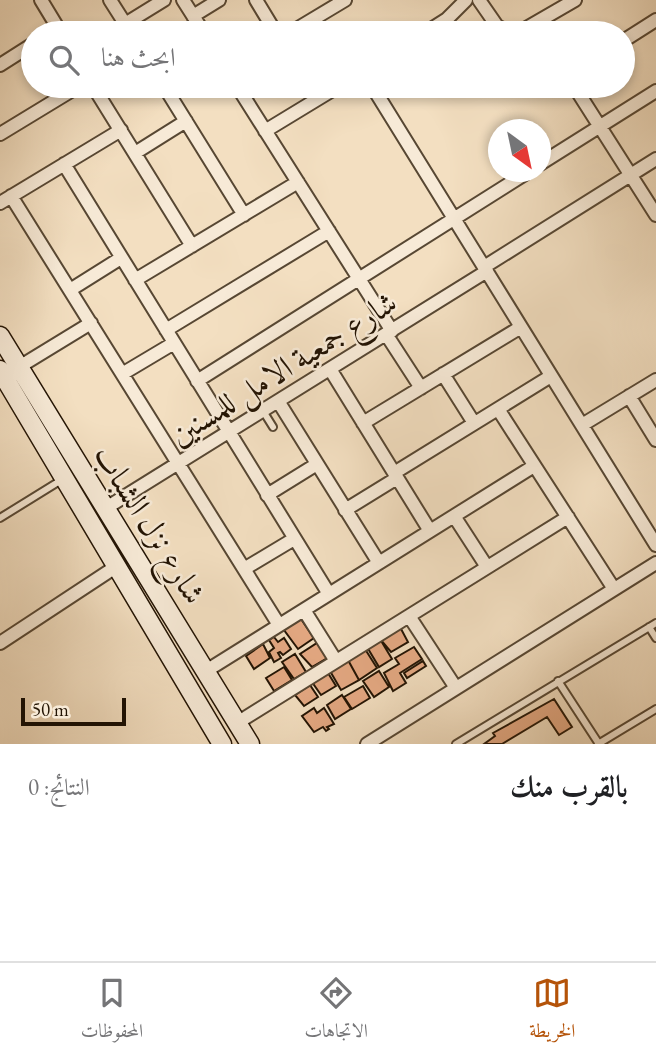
<!DOCTYPE html>
<html lang="ar">
<meta charset="utf-8">
<style>
body{margin:0;font-family:"EB Garamond",Amiri,serif;background:#f2f2f2;color:#202124;direction:rtl}
.compass{position:absolute;left:488px;top:119px;width:63px;height:63px;border-radius:50%;background:#fff;box-shadow:0 4px 10px #0003;rotate:147deg}
.scale{position:absolute;left:21px;bottom:18px;width:105px;box-sizing:border-box;padding-left:7px;border:4px solid #231404;border-top:0;font-size:19px;line-height:24px;white-space:nowrap;color:#231404;-webkit-text-stroke:5px #f7ead7;paint-order:stroke}
.list{margin:0;padding:0;list-style:none}
h2{display:flex;justify-content:space-between;align-items:center;height:91px;margin:0;padding:0 28px;font-size:30px}
h2 small{font-size:23px;font-weight:400;color:#757577}
.icon{flex:none;width:38px;height:38px;fill:none;stroke:currentColor;stroke-width:2;stroke-linecap:round;stroke-linejoin:round}
.map{position:relative;flex:none;width:656px;height:744px;overflow:hidden;direction:ltr}
.search{position:absolute;background:#fff;box-shadow:0 4px 10px #0003;left:21px;right:21px;top:21px;height:77px;display:flex;align-items:center;gap:18px;box-sizing:border-box;padding:0 24px;border-radius:38px;color:#757577;font-size:26px}
.sheet{height:217px;background:#fff}
nav{display:flex;justify-content:space-around;align-items:center;box-sizing:border-box;height:98px;border-top:2px solid #e0e0e0;background:#fff;font-size:19px;color:#757577}
nav a{display:grid;justify-items:center;gap:4px}
nav .on{color:#b45309}
.map>svg:first-child{display:block}
.building{fill:#e5a983;stroke:#231404;stroke-width:2}
.lines{fill:none;stroke-linecap:round;stroke-linejoin:round}
.lane-casing{stroke:#574733;stroke-width:10}
.street-casing{stroke:#574733;stroke-width:16}
.secondary-casing{stroke:#231404;stroke-width:21}
.lane{stroke:#f7ead7;stroke-width:6}
.street{stroke:#f7ead7;stroke-width:12}
.secondary{stroke:#f7ead7;stroke-width:18}
.labels{text-anchor:middle;dominant-baseline:central;stroke-width:5;stroke-linejoin:round;paint-order:stroke}
.street-label{font-size:32px;fill:#231404;stroke:#f7ead7}
</style>
<div class="map">
<svg width="656" height="744" viewBox="0 0 656 744">
<rect width="100%" height="100%" fill="#f3dfc1"/>
<filter id="stains"><feTurbulence type="fractalNoise" baseFrequency=".00286" numOctaves="4"/><feColorMatrix values="0 0 0 0 .2 0 0 0 0 .09 0 0 0 0 .02 0 0 0 .5 -.17"/></filter>
<radialGradient id="worn" r=".72"><stop offset=".6" stop-color="#630" stop-opacity="0"/><stop offset="1" stop-color="#630" stop-opacity=".3"/></radialGradient>
<path class="building" d="M 301,619 L 314,638 L 298,649 L 284,630 Z
M 400,627 L 408,642 L 391,652 L 380,639 Z
M 274,637 L 278,642 L 284,638 L 291,649 L 283,655 L 280,652 L 278,653 L 281,658 L 274,662 L 269,652 L 274,648 L 269,640 Z
M 380,639 L 392,659 L 379,667 L 367,647 Z
M 320,641 L 329,657 L 312,667 L 300,654 Z
M 263,644 L 270,658 L 254,669 L 246,656 Z
M 414,647 L 422,659 L 400,673 L 406,683 L 393,691 L 384,673 L 399,664 L 395,658 Z
M 365,649 L 377,668 L 359,680 L 348,660 Z
M 295,654 L 306,672 L 294,679 L 282,662 Z
M 348,660 L 359,680 L 341,690 L 330,671 Z
M 423,661 L 426,666 L 407,678 L 404,673 Z
M 284,667 L 292,680 L 274,691 L 266,678 Z
M 379,671 L 389,687 L 374,697 L 363,681 Z
M 328,673 L 336,686 L 321,695 L 312,682 Z
M 310,685 L 318,697 L 304,706 L 295,695 Z
M 363,686 L 370,698 L 352,709 L 344,697 Z
M 342,695 L 351,709 L 335,719 L 327,705 Z
M 554,699 L 572,727 L 559,735 L 547,717 L 502,744 L 484,744 L 495,736 L 493,733 Z
M 314,708 L 317,713 L 324,708 L 334,724 L 327,727 L 329,729 L 326,731 L 323,727 L 314,732 L 302,716 Z"/>
<g class="lines">
<defs>
<path id="lane" d="M 263,411 L 273,427
M 0,518 L 63,479
M 649,627 L 656,638
M 558,681 L 599,744
M 456,744 L 656,623
M 598,744 L 656,709"/>
<path id="street" d="M 41,0 L 61,33
M 110,0 L 131,33
M 183,0 L 204,33
M 256,0 L 276,33
M 479,0 L 497,26 L 510,33
M 193,16 L 219,0
M 125,24 L 164,0
M 290,33 L 345,0
M 425,33 L 447,19 L 466,0
M 518,33 L 575,0
M 623,41 L 656,20
M 0,65 L 33,44
M 93,86 L 192,246
M 164,86 L 244,215
M 237,86 L 392,331
M 372,86 L 656,545
M 574,86 L 656,215
M 265,131 L 339,86
M 0,134 L 79,86
M 135,153 L 186,121
M 64,164 L 329,594
M 540,164 L 656,91
M 11,196 L 279,625
M 0,203 L 121,130
M 484,267 L 656,159
M 135,280 L 298,182
M 70,290 L 121,258
M 166,330 L 329,231
M 386,334 L 421,388
M 19,367 L 91,323
M 330,369 L 430,531
M 122,374 L 174,343
M 443,374 L 474,423
M 197,381 L 528,172
M 629,396 L 656,440
M 278,401 L 379,563
M 498,409 L 614,589
M 363,423 L 521,327
M 582,425 L 656,380
M 394,473 L 551,376
M 267,495 L 317,464
M 106,508 L 487,271
M 345,510 L 397,478
M 454,516 L 487,567
M 244,569 L 294,539
M 304,610 L 336,661
M 409,616 L 456,688
M 0,643 L 117,566
M 206,671 L 534,466
M 237,723 L 568,517
M 367,744 L 656,563"/>
<path id="secondary" d="M 0,336 L 250,744
M 0,370 L 222,744"/>
</defs>
<use href="#lane" class="lane-casing"/>
<use href="#street" class="street-casing"/>
<use href="#secondary" class="secondary-casing"/>
<use href="#lane" class="lane"/>
<use href="#street" class="street"/>
<use href="#secondary" class="secondary"/>
</g>
<g class="labels">
<g class="street-label">
<text transform="translate(283 368) rotate(-32)">شارع جمعية الامل للمسنين</text>
<text transform="translate(150 524) rotate(58)">شارع نزل الشباب</text>
</g>
</g>
<rect width="100%" height="100%" filter="url(#stains)"/>
<rect width="100%" height="100%" fill="url(#worn)"/>
</svg>
<svg class="compass" viewBox="-18 -18 36 36"><path d="M0-13l5 13h-10z" fill="#e53935"/><path d="M0 13l5-13h-10z" fill="#757577"/></svg>
<div class="scale">50 m</div>
<div class="search"><svg class="icon" aria-label="search" viewBox="0 0 24 24"><circle cx="10" cy="10" r="6"/><path d="M15 15l6 6"/></svg>ابحث هنا</div>
</div>
<section class="sheet">
<h2>بالقرب منك<small>النتائج: 0</small></h2>
<ul class="list">
</ul>
</section>
<nav>
<a class="on"><svg class="icon" aria-label="map" viewBox="0 0 24 24"><path d="M3 6l6-2 6 2 6-2v14l-6 2-6-2-6 2zM9 4v14M15 6v14"/></svg>الخريطة</a>
<a><svg class="icon" aria-label="directions" viewBox="0 0 24 24"><path d="M12 3l9 9-9 9-9-9zM9 14v-3h6M13 9l2 2-2 2"/></svg>الاتجاهات</a>
<a><svg class="icon" aria-label="saved" viewBox="0 0 24 24"><path d="M7 4h10v16l-5-4-5 4z"/></svg>المحفوظات</a>
</nav>
